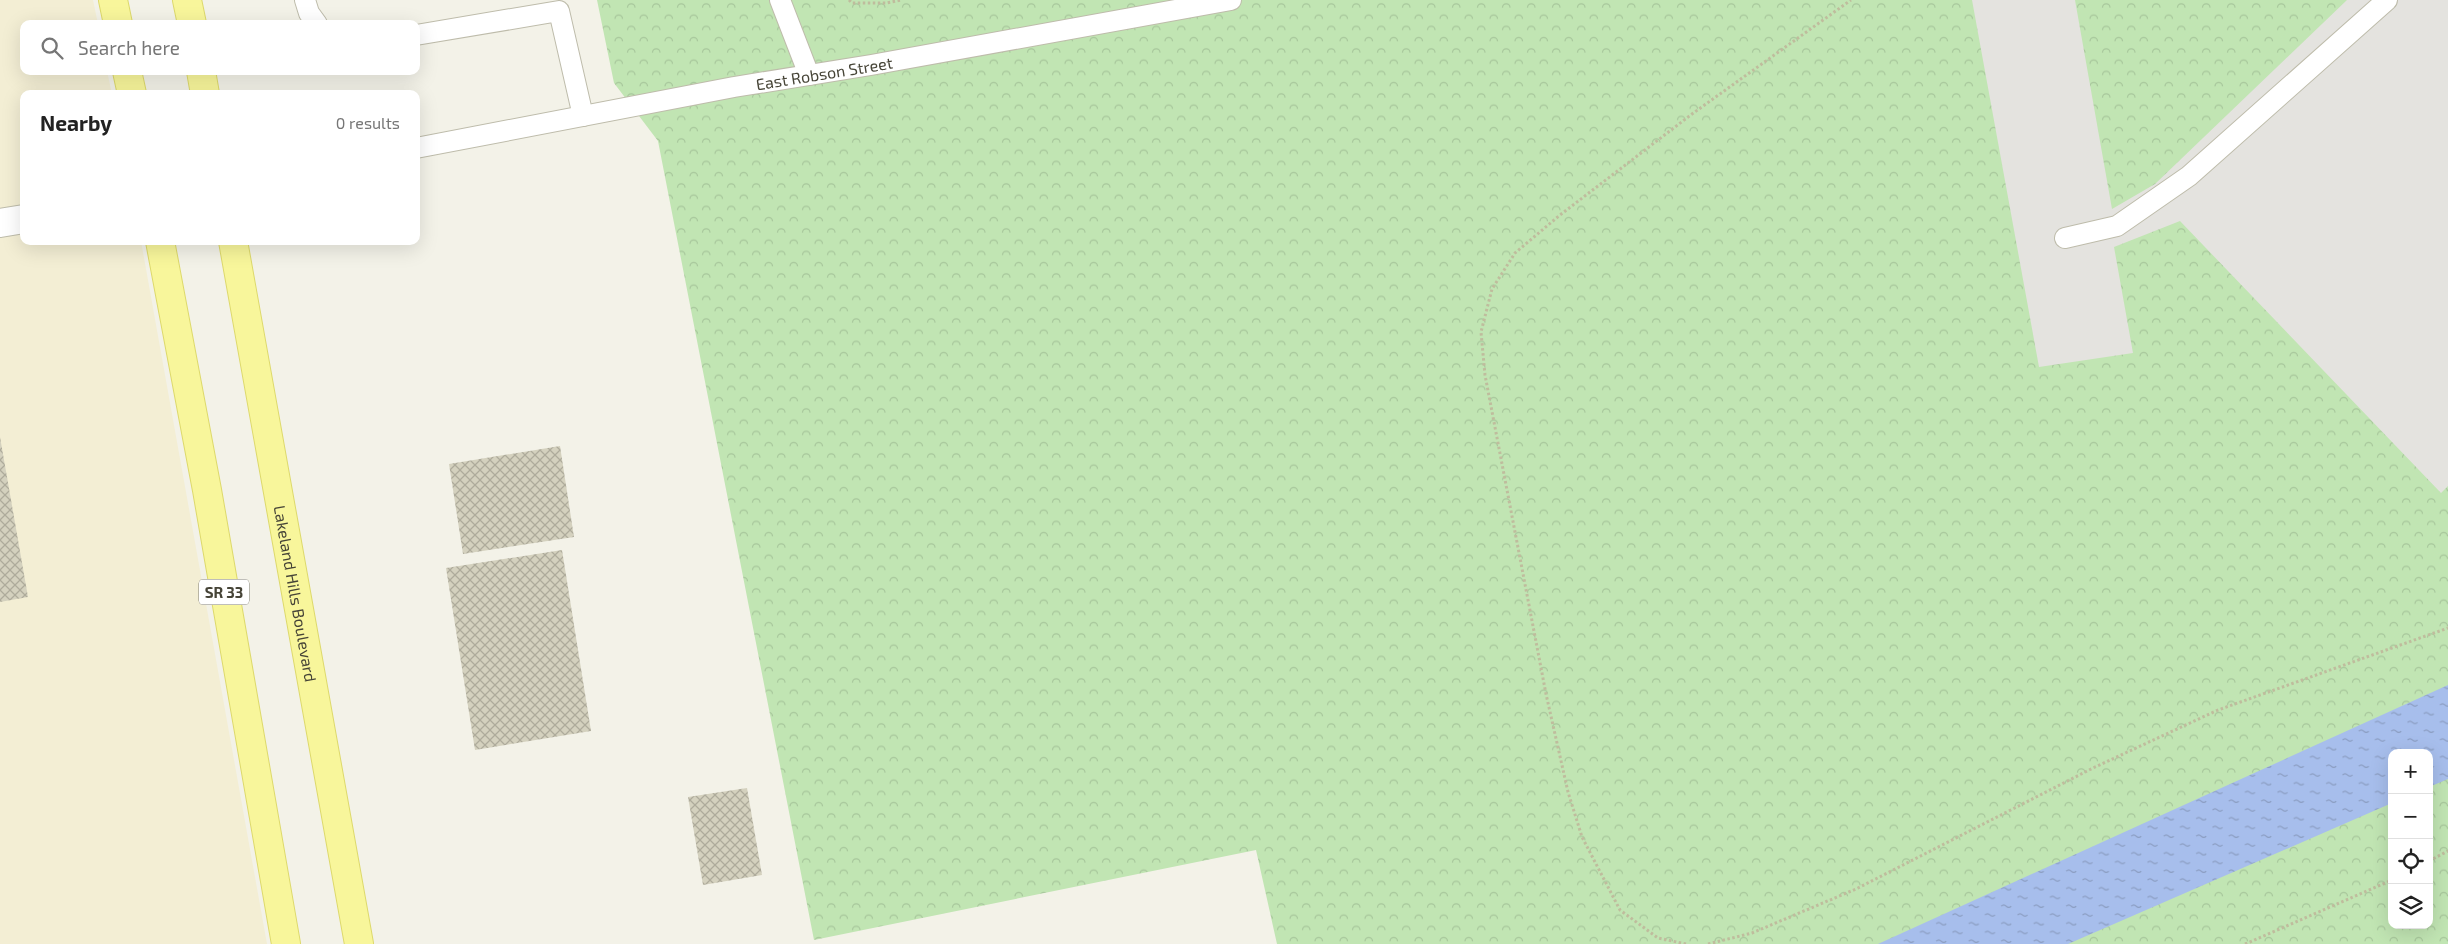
<!DOCTYPE html>
<meta charset="utf-8">
<style>
body{margin:0;font-family:"Exo 2",sans-serif;background:#f2f2f2;color:#222}
.controls{position:absolute;right:15px;bottom:15px;display:grid;overflow:hidden;border-radius:10px;box-shadow:0 5px 20px #0002}
.controls button{width:45px;height:45px;display:grid;place-items:center;padding:0;border:0;border-bottom:1px solid #e0e0e0;background:#fff;color:#222;font:25px sans-serif}
.list{margin:0;padding:0;list-style:none}
h2{display:flex;justify-content:space-between;align-items:center;height:65px;margin:0;padding:0 20px;font-size:21px}
h2 small{font-size:16px;font-weight:400;color:#767676}
.icon{flex:none;width:28px;height:28px;fill:none;stroke:currentColor;stroke-width:2;stroke-linecap:round;stroke-linejoin:round}
.map{position:relative;flex:none;width:2448px;height:944px;overflow:hidden}
.search{position:absolute;background:#fff;box-shadow:0 5px 20px #0002;left:20px;top:20px;width:400px;height:55px;display:flex;align-items:center;gap:12px;box-sizing:border-box;padding:0 18px;border-radius:10px;color:#767676;font-size:19px}
.panel{position:absolute;background:#fff;box-shadow:0 5px 20px #0002;left:20px;top:90px;width:400px;height:155px;border-radius:10px}
.map>svg:first-child{display:block}
.commercial{fill:#f3eed4}
.park{fill:url(#park-crowns);fill-rule:evenodd}
.parking{fill:#e4e3df}
.water{fill:url(#water-ripples)}
.building{fill:url(#building-cross-hatch)}
.lines{fill:none;stroke-linecap:round;stroke-linejoin:round}
.service-casing{stroke:#bebcab;stroke-width:22}
.minor-casing{stroke:#bebcab;stroke-width:30}
.primary-casing{stroke:#ddd96c;stroke-width:30}
.path{stroke:#bfbc9d;stroke-width:3;stroke-dasharray:2.5 2.5;stroke-linecap:butt}
.service{stroke:#fff;stroke-width:20}
.minor{stroke:#fff;stroke-width:28}
.primary{stroke:#f8f69b;stroke-width:28}
.labels{text-anchor:middle;dominant-baseline:central;stroke-width:5;stroke-linejoin:round;paint-order:stroke}
.shield{fill:#fff;stroke:#7e7c73;stroke-width:1}
.shield-label{font-size:15px;font-weight:bold;fill:#464437}
.street-label{font-size:16px;fill:#464437;stroke:#fff}
</style>
<div class="map">
<svg width="2448" height="944" viewBox="0 0 2448 944">
<defs>
<pattern id="park-crowns" width="20" height="18" patternUnits="userSpaceOnUse" patternTransform="scale(1.25)"><rect width="20" height="18" fill="#c1e5b3"/><path d="M2 6a3 3 0 1 1 6 0M12 15a3 3 0 1 1 6 0" fill="none" stroke="#a7c69b"/></pattern>
<pattern id="water-ripples" width="26" height="14" patternUnits="userSpaceOnUse" patternTransform="scale(1.25)"><rect width="26" height="14" fill="#a7beec"/><path d="M2 4q2-2 4 0t4 0M15 11q2-2 4 0t4 0" fill="none" stroke="#8a9cc0"/></pattern>
<pattern id="building-cross-hatch" width="8" height="8" patternUnits="userSpaceOnUse" patternTransform="scale(1.25)"><rect width="8" height="8" fill="#d4d1be"/><path d="M0 0l8 8M0 8l8-8" fill="none" stroke="#aeab9b"/></pattern>
</defs>
<rect width="100%" height="100%" fill="#f3f2e8"/>
<path class="commercial" d="M 0,0 L 93,0 L 98,24 L 24,24 L 24,71 L 107,71 L 112,94 L 24,94 L 24,241 L 141,241 L 267,944 L 0,944 Z"/>
<path class="park" d="M 597,0 L 2448,0 L 2448,944 L 1277,944 L 1256,850 L 814,940 L 658,141 L 614,83 ZM 2392,753 L 2429,753 L 2429,925 L 2392,925 Z"/>
<path class="parking" d="M 1972,0 L 2075,0 L 2112,209 L 2155,184 L 2347,0 L 2448,0 L 2448,486 L 2441,493 L 2180,221 L 2114,247 L 2133,353 L 2039,367 Z"/>
<path class="water" d="M 2448,685 L 2448,779 L 2429,787 L 2429,753 L 2392,753 L 2392,803 L 2068,944 L 1878,944 Z"/>
<path class="building" d="M 0,437 L 28,597 L 0,602 Z
M 560,446 L 574,537 L 463,554 L 449,464 Z
M 562,550 L 591,731 L 475,750 L 446,568 Z
M 747,788 L 762,875 L 703,885 L 688,797 Z"/>
<g class="lines">
<defs>
<g id="service">
<path d="M 305,0 L 309,13 L 317,24"/>
<path d="M 780,0 L 809,75"/>
<path d="M 416,35 L 559,11 L 583,116"/>
<path id="s1" d="M 416,148 L 734,87 L 871,65 L 1231,0"/>
<path d="M 2065,238 L 2117,226 L 2189,176 L 2387,0"/>
</g>
<path id="minor" d="M 0,223 L 24,219"/>
<g id="primary">
<path d="M 113,0 L 118,24"/>
<path d="M 187,0 L 192,24"/>
<path d="M 127,71 L 132,94"/>
<path d="M 201,71 L 205,94"/>
<path d="M 160,241 L 207,490 L 286,944"/>
<path id="s2" d="M 233,241 L 359,944"/>
</g>
</defs>
<use href="#service" class="service-casing"/>
<use href="#minor" class="minor-casing"/>
<use href="#primary" class="primary-casing"/>
<path class="path" d="M 849,0 L 852,3 L 886,3 L 901,0
M 2429,861 L 2448,851
M 1686,944 L 1658,938 L 1620,910 L 1582,837 L 1568,792 L 1546,694 L 1485,375 L 1481,332 L 1492,289 L 1515,253 L 1560,215 L 1692,114 L 1851,0
M 1708,944 L 1752,933 L 1856,889 L 2093,768 L 2218,710 L 2448,628
M 2245,944 L 2392,880"/>
<use href="#service" class="service"/>
<use href="#minor" class="minor"/>
<use href="#primary" class="primary"/>
</g>
<g class="labels">
<rect class="shield" x="199" y="579.5" width="50" height="25" rx="4"/>
<g class="shield-label">
<text x="224" y="592">SR 33</text>
</g>
<g class="street-label">
<text stroke="none"><textPath href="#s1" startOffset="415">East Robson Street</textPath></text>
<text stroke="none"><textPath href="#s2" startOffset="358">Lakeland Hills Boulevard</textPath></text>
</g>
</g>
</svg>
<div class="controls">
<button>+</button>
<button>−</button>
<button><svg class="icon" aria-label="locate" viewBox="0 0 24 24"><circle cx="12" cy="12" r="6"/><path d="M12 2v4M12 18v4M2 12h4M18 12h4"/></svg></button>
<button><svg class="icon" aria-label="layers" viewBox="0 0 24 24"><path d="M12 4l9 5-9 5-9-5zM3 14l9 5 9-5"/></svg></button>
</div>
<div class="search"><svg class="icon" aria-label="search" viewBox="0 0 24 24"><circle cx="10" cy="10" r="6"/><path d="M15 15l6 6"/></svg>Search here</div>
<section class="panel">
<h2>Nearby<small>0 results</small></h2>
<ul class="list">
</ul>
</section>
</div>
